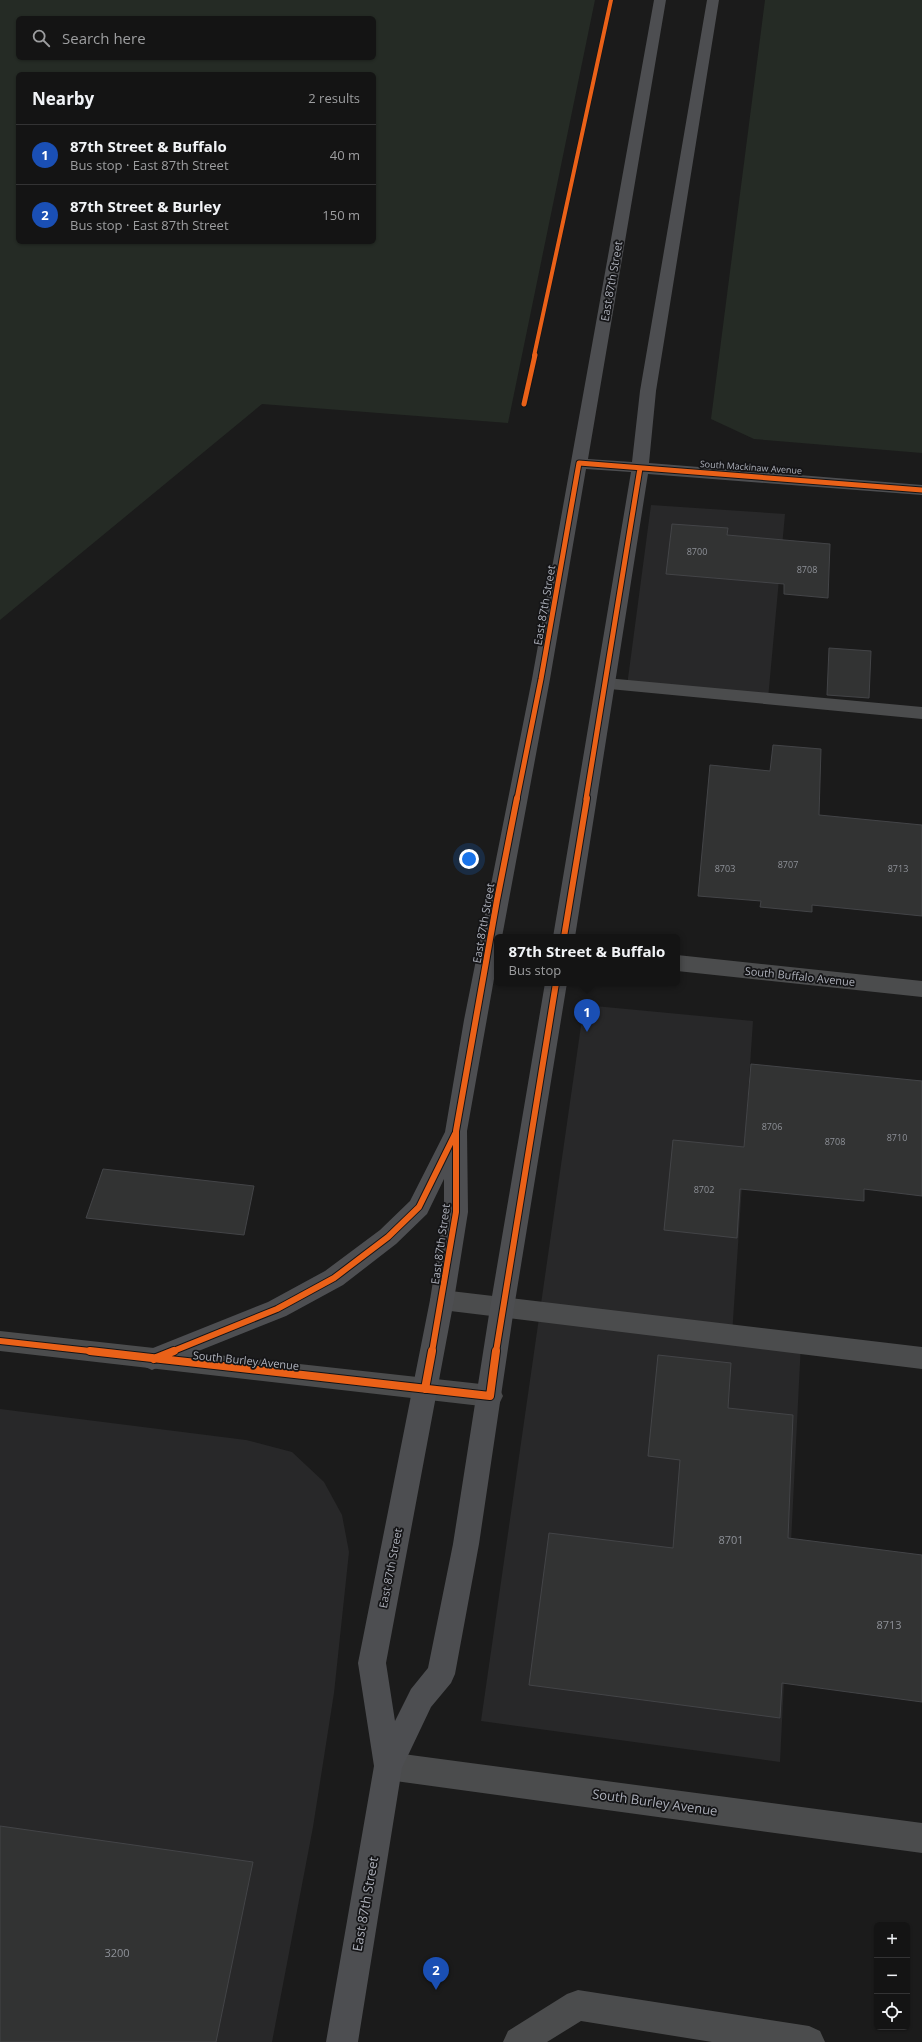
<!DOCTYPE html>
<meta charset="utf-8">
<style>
body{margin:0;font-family:"Open Sans",sans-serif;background:#1d1d1d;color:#f1f3f6}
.controls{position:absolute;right:12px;bottom:12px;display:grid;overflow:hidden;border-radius:6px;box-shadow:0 1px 3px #0004}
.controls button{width:36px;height:36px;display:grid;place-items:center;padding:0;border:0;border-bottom:1px solid #333334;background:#141414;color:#f1f3f6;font:20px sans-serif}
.you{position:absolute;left:469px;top:859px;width:14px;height:14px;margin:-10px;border:3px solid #fff;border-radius:50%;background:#1a73e8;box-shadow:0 0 0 6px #1a73e833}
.badge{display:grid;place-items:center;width:26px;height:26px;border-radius:50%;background:#db2777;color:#fff;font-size:13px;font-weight:700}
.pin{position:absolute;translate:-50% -33px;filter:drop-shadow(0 1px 2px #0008)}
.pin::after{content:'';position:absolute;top:21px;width:14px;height:12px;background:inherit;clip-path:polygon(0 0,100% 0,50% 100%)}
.popup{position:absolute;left:494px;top:934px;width:186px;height:52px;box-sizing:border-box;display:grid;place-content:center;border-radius:6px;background:#141414;filter:drop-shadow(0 1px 3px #0005);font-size:13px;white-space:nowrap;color:#9d9ea0}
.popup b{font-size:15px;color:#f1f3f6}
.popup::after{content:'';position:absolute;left:50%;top:100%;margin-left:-8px;border:8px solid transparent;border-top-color:#141414}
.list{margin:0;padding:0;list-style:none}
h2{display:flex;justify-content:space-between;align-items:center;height:52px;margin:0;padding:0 16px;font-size:17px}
h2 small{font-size:13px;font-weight:400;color:#9d9ea0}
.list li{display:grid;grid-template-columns:26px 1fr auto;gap:12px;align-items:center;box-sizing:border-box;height:60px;padding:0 16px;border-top:1px solid #333334}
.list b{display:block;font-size:15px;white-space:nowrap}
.list p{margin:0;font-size:13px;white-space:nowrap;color:#9d9ea0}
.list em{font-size:13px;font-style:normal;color:#9d9ea0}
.icon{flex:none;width:22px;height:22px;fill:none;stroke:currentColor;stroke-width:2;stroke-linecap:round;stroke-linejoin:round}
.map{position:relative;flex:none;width:922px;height:2042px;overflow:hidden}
.search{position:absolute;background:#141414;box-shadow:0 1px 3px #0004;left:16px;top:16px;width:360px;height:44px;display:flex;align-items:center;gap:10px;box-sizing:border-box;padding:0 14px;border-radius:6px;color:#9d9ea0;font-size:15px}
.panel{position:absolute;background:#141414;box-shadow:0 1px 3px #0004;left:16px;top:72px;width:360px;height:172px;border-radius:6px}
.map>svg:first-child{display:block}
.built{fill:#282829}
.green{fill:#252b25;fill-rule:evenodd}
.building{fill:#323333;stroke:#434447}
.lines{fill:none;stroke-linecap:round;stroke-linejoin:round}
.minor{fill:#4b4c4d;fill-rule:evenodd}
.major{fill:#4d4e51;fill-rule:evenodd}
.cycleway-far3-casing{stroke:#151517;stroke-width:5.5}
.cycleway-far2-casing{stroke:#151517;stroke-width:7}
.cycleway-far1-casing{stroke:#151517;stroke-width:8}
.cycleway-casing{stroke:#151517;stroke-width:10}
.cycleway-far3{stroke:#ea6118;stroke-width:4}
.cycleway-far2{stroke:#ea6118;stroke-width:5}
.cycleway-far1{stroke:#ea6118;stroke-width:6}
.cycleway{stroke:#ea6118;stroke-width:8}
.labels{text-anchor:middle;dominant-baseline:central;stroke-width:3.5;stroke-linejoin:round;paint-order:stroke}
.far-street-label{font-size:9px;fill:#adb0ba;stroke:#151517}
.number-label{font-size:9px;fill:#8e9198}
.street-label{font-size:11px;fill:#adb0ba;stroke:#151517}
.near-number-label{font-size:11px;fill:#8e9198}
.near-street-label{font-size:13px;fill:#adb0ba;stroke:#151517}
</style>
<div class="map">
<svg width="922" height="2042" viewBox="0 0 922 2042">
<rect width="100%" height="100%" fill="#1b1b1b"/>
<path class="built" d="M 651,505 L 785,514 L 768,699 L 627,686 Z
M 584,1005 L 753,1021 L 732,1335 L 801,1343 L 780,1762 L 481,1721 Z
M 0,1409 L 246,1440 L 292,1452 L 324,1482 L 342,1515 L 349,1552 L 334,1693 L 313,1827 L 272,2042 L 0,2042 Z"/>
<path class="green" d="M 0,0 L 595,0 L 508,423 L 262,404 L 0,620 ZM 18,18 L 374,18 L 374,58 L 18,58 ZM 18,74 L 374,74 L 374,242 L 18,242 Z
M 765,0 L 922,0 L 922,453 L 754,439 L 711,419 Z"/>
<path class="building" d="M 672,524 L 728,528 L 727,535 L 830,544 L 828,598 L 784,594 L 784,584 L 666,574 Z
M 829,648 L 871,651 L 869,698 L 827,695 Z
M 773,745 L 821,749 L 819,815 L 922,825 L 922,916 L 812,905 L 812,912 L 760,907 L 761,901 L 698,896 L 710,765 L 770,771 Z
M 751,1064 L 922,1081 L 922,1196 L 864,1189 L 864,1201 L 740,1189 L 737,1238 L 664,1230 L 673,1140 L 744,1147 Z
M 103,1169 L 254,1186 L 244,1235 L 86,1218 Z
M 658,1355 L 731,1363 L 728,1408 L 793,1415 L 788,1538 L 922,1555 L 922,1702 L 782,1683 L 780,1718 L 529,1685 L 549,1533 L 673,1548 L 680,1460 L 648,1456 Z
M 0,1826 L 253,1862 L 216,2042 L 0,2042 Z"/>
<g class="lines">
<path class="minor" d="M 606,678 L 922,707 L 922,719 L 599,688 L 597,684 L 599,680 Z
M 677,955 L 922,981 L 922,997 L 677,971 Z
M 442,1290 L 922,1347 L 922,1369 L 442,1310 L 433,1307 L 430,1300 L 433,1293 Z
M 0,1331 L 490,1385 L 499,1388 L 503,1396 L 499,1404 L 490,1407 L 0,1351 Z
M 388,1752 L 922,1823 L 922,1853 L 388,1780 L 378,1776 L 374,1766 L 378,1756 Z
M 578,1990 L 809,2026 L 820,2031 L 825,2042 L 712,2042 L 581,2021 L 547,2042 L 503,2042 L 508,2031 L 567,1994 Z"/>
<path class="major" d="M 654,0 L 666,0 L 588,459 L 632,462 L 640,391 L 707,0 L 719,0 L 656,391 L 649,463 L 922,485 L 922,495 L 648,474 L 575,937 L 553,937 L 631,472 L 586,469 L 550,679 L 502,937 L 497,937 L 497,962 L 467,1131 L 468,1212 L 454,1300 L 386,1663 L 395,1721 L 411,1689 L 428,1668 L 453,1544 L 490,1308 L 545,983 L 567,983 L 514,1308 L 479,1544 L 455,1674 L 451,1683 L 431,1707 L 402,1768 L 358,2042 L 326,2042 L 374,1766 L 358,1663 L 430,1300 L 444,1212 L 444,1179 L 427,1214 L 396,1244 L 343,1285 L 286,1316 L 161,1366 L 152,1370 L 143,1366 L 139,1359 L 143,1352 L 268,1302 L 325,1271 L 380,1230 L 410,1201 L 445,1132 L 464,1020 L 532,679 Z"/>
<defs>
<path id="cycleway-far3" d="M 534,356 L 611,0"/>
<path id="cycleway-far2" d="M 524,404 L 535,355
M 517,799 L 541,679 L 579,463 L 922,490
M 586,799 L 640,468"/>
<path id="cycleway-far1" d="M 564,937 L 587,798
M 0,1341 L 99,1352
M 171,1352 L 277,1309 L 334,1278 L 388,1237 L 419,1207 L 455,1134
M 432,1352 L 456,1212 L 456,1131 L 497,900 L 517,798
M 496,1352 L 556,983"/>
<path id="cycleway" d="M 90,1351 L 490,1396 L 496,1351
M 154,1359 L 174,1351
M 425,1389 L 432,1351"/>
</defs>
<use href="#cycleway-far3" class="cycleway-far3-casing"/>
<use href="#cycleway-far2" class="cycleway-far2-casing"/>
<use href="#cycleway-far1" class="cycleway-far1-casing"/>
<use href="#cycleway" class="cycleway-casing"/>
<use href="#cycleway-far3" class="cycleway-far3"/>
<use href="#cycleway-far2" class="cycleway-far2"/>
<use href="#cycleway-far1" class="cycleway-far1"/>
<use href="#cycleway" class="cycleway"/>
</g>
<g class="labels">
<g class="far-street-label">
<text transform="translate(751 467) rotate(4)">South Mackinaw Avenue</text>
</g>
<g class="number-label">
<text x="697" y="551">8700</text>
<text x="807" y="569">8708</text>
<text x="788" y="864">8707</text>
<text x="725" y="868">8703</text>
<text x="898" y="868">8713</text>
<text x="772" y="1126">8706</text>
<text x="897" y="1137">8710</text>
<text x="835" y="1141">8708</text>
<text x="704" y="1189">8702</text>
</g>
<g class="street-label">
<text transform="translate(611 281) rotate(-80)">East 87th Street</text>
<text transform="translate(544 605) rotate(-80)">East 87th Street</text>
<text transform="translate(483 923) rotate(-80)">East 87th Street</text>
<text transform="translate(800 976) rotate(6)">South Buffalo Avenue</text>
<text transform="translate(440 1244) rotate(-82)">East 87th Street</text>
<text transform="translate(246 1360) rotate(6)">South Burley Avenue</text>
<text transform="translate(390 1568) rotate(-79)">East 87th Street</text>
</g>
<g class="near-number-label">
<text x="731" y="1539">8701</text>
<text x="889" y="1624">8713</text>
<text x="117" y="1952">3200</text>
</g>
<g class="near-street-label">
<text transform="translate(655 1802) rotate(8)">South Burley Avenue</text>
<text transform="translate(365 1904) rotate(-80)">East 87th Street</text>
</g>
</g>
</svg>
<div class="controls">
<button>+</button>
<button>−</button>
<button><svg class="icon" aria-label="locate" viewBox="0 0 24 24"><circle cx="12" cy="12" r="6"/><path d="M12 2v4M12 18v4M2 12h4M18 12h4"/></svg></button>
</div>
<div class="you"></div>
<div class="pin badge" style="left:587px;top:1032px;background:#1a4fb4">1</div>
<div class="popup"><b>87th Street &amp; Buffalo</b>Bus stop</div>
<div class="pin badge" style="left:436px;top:1990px;background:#1a4fb4">2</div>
<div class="search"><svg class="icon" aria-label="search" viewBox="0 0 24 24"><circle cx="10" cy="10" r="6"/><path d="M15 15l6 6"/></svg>Search here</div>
<section class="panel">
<h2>Nearby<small>2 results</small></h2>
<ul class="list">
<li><span class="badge" style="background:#1a4fb4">1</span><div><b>87th Street &amp; Buffalo</b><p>Bus stop · East 87th Street</p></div><em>40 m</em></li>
<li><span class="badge" style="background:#1a4fb4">2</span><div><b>87th Street &amp; Burley</b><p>Bus stop · East 87th Street</p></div><em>150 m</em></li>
</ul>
</section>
</div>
